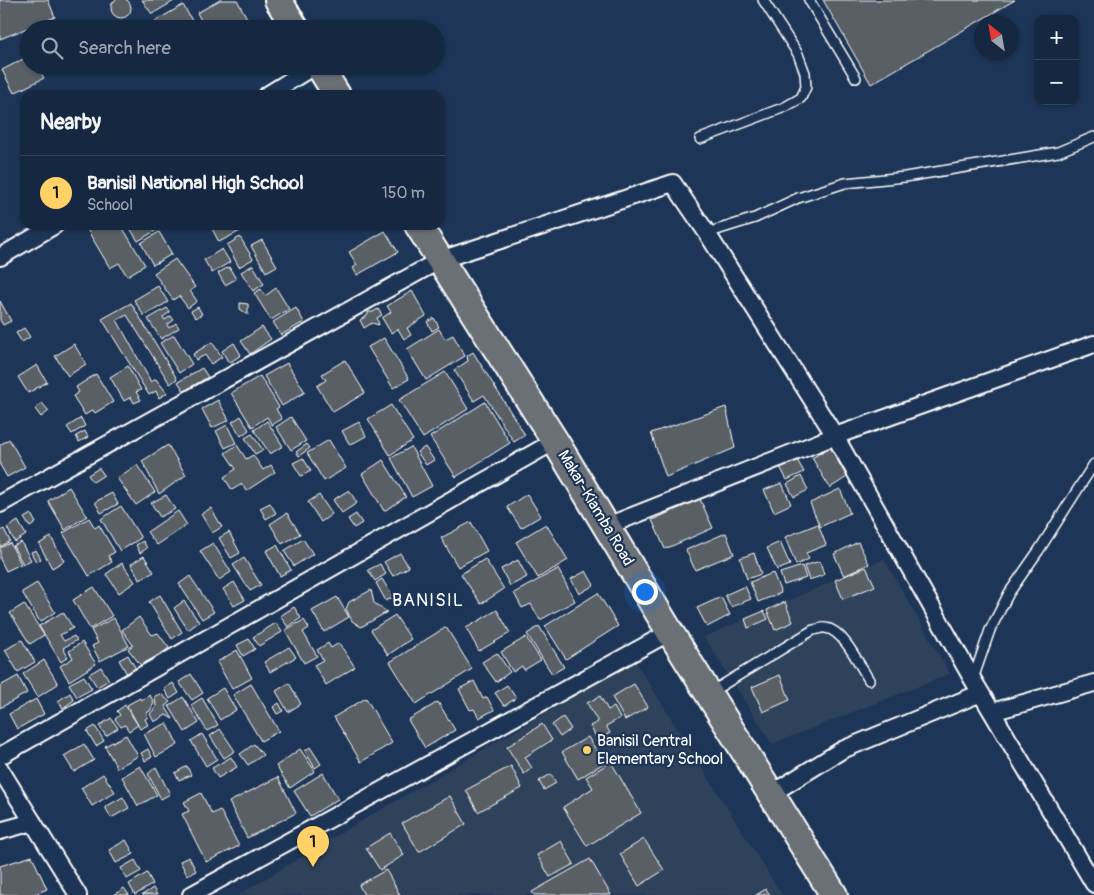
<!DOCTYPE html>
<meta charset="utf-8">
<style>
body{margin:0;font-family:Pangolin,sans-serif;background:#1f3048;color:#f1f3f6}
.controls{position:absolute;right:15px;top:15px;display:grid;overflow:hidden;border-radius:10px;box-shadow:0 1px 4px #0004}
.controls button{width:45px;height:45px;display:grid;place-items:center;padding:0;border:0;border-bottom:1px solid #35445a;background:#162841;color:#f1f3f6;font:25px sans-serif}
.compass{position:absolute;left:974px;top:15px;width:45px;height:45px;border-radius:50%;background:#162841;box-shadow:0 1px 4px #0004;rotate:329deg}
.you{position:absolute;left:644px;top:591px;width:18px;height:18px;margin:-12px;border:4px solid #fff;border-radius:50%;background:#1a73e8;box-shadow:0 0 0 8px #1a73e833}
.badge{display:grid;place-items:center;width:32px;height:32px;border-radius:50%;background:#ffd166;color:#111;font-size:16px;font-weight:700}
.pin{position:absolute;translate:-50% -41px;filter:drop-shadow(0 1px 2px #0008)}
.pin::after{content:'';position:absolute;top:26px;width:18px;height:15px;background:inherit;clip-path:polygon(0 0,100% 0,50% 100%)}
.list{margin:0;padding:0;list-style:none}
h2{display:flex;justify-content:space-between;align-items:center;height:65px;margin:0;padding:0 20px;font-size:21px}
h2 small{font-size:16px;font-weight:400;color:#9ea6b1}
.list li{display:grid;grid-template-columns:32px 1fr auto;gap:15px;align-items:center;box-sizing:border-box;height:75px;padding:0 20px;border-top:1px solid #35445a}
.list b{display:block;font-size:19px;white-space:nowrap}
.list p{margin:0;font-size:16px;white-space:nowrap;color:#9ea6b1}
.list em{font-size:16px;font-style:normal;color:#9ea6b1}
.icon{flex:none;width:28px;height:28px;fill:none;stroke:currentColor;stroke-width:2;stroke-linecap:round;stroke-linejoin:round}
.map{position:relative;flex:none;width:1094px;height:895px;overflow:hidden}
.search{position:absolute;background:#162841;box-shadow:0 1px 4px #0004;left:20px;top:20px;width:425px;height:55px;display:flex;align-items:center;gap:12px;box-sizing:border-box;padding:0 18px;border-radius:28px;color:#9ea6b1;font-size:19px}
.panel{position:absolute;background:#162841;box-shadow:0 1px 4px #0004;left:20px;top:90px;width:425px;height:140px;border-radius:15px}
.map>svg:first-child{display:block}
.built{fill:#2f425b}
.building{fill:#596065;stroke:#fff}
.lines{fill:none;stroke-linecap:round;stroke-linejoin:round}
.lane-casing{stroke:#fff;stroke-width:12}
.street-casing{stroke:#fff;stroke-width:20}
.primary-casing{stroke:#fff;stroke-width:30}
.lane{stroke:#1d3557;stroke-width:9}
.street{stroke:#1d3557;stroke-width:16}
.primary{stroke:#6b7074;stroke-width:26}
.poi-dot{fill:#ffd166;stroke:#1d3557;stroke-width:2}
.labels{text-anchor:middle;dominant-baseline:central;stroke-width:4.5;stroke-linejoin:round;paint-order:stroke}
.street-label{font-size:16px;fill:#fff;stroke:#1d3557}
.poi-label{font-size:16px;fill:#fff;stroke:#1d3557;text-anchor:start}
.neighbourhood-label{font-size:18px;letter-spacing:1px;fill:#fff;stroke:#1d3557}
</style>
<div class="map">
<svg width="1094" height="895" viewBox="0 0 1094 895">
<rect width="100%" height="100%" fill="#1d3557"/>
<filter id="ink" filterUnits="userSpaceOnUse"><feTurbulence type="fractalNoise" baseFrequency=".02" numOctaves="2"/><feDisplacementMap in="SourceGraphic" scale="10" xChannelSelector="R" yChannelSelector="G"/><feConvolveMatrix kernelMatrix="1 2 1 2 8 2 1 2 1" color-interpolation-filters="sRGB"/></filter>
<g filter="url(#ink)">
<path class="built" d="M 884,559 L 950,674 L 772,744 L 704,637 Z
M 635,661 L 782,895 L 238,895 L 329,840 Z"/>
<path class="building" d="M111 8a10 10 0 1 1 20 0a10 10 0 1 1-20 0Z
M 0,0 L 48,0 L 55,17 L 0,39 Z
M 142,0 L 173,0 L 174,1 L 152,14 Z
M 220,0 L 237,0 L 253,29 L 206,29 L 197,13 Z
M 823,0 L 1015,0 L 871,84 Z
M 183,5 L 197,29 L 160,29 L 155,21 Z
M 29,56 L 29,66 L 37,66 L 44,78 L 14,93 L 2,70 Z
M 87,225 L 121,225 L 145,265 L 127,276 L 119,263 L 110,268 L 85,226 Z
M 128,225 L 158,225 L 160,228 L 138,241 Z
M 210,225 L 247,225 L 248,227 L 219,242 Z
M 385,231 L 398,252 L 357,275 L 353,268 L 357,265 L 349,252 Z
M 159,232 L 172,254 L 153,265 L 141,243 Z
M 240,237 L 253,259 L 239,267 L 227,245 Z
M 262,240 L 277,266 L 266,272 L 251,246 Z
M 222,249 L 230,262 L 212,273 L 204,260 Z
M 175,259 L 195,287 L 190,291 L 197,301 L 188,308 L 179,296 L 173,300 L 154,273 Z
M 253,265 L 264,284 L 253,291 L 241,272 Z
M 229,267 L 236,279 L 225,285 L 218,273 Z
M 158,286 L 168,302 L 144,316 L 134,300 Z
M 276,288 L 289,309 L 271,320 L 254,293 L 261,289 L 265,296 Z
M 412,291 L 426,316 L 407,328 L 411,335 L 404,339 L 398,329 L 391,333 L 382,318 L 391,312 L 387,306 Z
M 0,301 L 11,321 L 3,325 L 0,320 Z
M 131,303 L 177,379 L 170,384 L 127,315 L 117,320 L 151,382 L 156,379 L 167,393 L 159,398 L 156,391 L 149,395 L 102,319 Z
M 240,303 L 248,304 L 248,315 L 240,309 Z
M 198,307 L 202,314 L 196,318 L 191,311 Z
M 167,308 L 170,312 L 163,317 L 165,320 L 171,316 L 174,320 L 167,325 L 169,328 L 176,323 L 179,328 L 161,339 L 148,319 Z
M 296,308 L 304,322 L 281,335 L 273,322 Z
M 378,309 L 382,315 L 377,318 L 379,325 L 372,323 L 364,328 L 360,320 L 368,315 L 368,312 L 373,312 Z
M 434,318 L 439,327 L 432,331 L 427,322 Z
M 262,327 L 271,339 L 250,354 L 241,341 Z
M 24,328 L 30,337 L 22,342 L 16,333 Z
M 439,329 L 445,339 L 453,335 L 465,356 L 426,380 L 407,349 Z
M 174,335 L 192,364 L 179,373 L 160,343 Z
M 384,338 L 409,379 L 393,388 L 368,347 Z
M 212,342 L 222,357 L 211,364 L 205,355 L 196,360 L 193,354 Z
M 234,343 L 241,355 L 229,363 L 222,351 Z
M 74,344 L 86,364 L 68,376 L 55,356 Z
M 473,352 L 525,435 L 514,442 L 484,395 L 474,401 L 454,370 L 468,361 L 467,356 Z
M 345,360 L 365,393 L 333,412 L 317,386 L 326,380 L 322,374 Z
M 287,363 L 305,392 L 282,406 L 264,376 Z
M 37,365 L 47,382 L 28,393 L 18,377 Z
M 128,366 L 141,390 L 136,392 L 141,400 L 134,403 L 131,397 L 124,401 L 110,377 Z
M 202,368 L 208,377 L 184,391 L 178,382 Z
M 445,372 L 468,409 L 423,438 L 399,400 Z
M 96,374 L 113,402 L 95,413 L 93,410 L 85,415 L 73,396 L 79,392 L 76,387 Z
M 260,376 L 279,407 L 276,409 L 282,419 L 272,425 L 267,417 L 252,427 L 231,393 Z
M 218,400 L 229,420 L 212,428 L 202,409 Z
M 485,402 L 510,443 L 456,477 L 430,437 Z
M 42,403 L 49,411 L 41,417 L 35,409 Z
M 391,405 L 413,440 L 390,455 L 368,419 Z
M 726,407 L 735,448 L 666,477 L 651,433 Z
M 241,416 L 249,430 L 241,436 L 232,422 Z
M 291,417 L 306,441 L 291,450 L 276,427 Z
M 81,418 L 85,426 L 72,434 L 67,427 Z
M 267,421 L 283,446 L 270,454 L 254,430 Z
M 359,422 L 366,436 L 350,445 L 342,431 Z
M 227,425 L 236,443 L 225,448 L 216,431 Z
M 85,431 L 88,437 L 79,442 L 76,436 Z
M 252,434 L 263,450 L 255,454 L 245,438 Z
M 9,439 L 25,467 L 7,477 L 0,465 L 0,445 Z
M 329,440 L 346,468 L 324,481 L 307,453 Z
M 307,444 L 310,448 L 299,456 L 296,452 Z
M 168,445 L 186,475 L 159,494 L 142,461 Z
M 237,445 L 246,459 L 253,455 L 263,470 L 271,465 L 275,472 L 246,491 L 242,484 L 232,490 L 224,477 L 236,469 L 225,453 Z
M 411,447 L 432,486 L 412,497 L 391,458 Z
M 425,447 L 434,460 L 426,465 L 417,452 Z
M 830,447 L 847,477 L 830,488 L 812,458 Z
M 303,458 L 311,471 L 301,476 L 293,463 Z
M 796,458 L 804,472 L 787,480 L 780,467 Z
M 383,460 L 406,497 L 384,511 L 362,474 Z
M 137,465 L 155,492 L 136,505 L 117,478 Z
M 99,468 L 104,475 L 93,482 L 88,475 Z
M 801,476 L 808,490 L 794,497 L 787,484 Z
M 782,483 L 791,504 L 774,512 L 764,490 Z
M 69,487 L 87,516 L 65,530 L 48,501 Z
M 840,489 L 850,513 L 820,527 L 810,503 Z
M 349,490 L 357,503 L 342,513 L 333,500 Z
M 112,493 L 118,504 L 101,513 L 95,502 Z
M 527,494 L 541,516 L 521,528 L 507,507 Z
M 166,495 L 175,509 L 160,517 L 151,503 Z
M 319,495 L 332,514 L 321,522 L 308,502 Z
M 700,499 L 713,528 L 665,549 L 652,520 Z
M 270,503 L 276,513 L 266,519 L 260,508 Z
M 121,506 L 141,538 L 120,551 L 101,519 Z
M 211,508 L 222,527 L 212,533 L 201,514 Z
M 178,511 L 187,525 L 157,545 L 147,532 Z
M 287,513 L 300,534 L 282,544 L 270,524 Z
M 31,514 L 36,523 L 30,527 L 24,518 Z
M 356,514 L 362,523 L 354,528 L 348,519 Z
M 89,518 L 95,528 L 99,525 L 115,552 L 108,556 L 112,562 L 89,576 L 63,533 Z
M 18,521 L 26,535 L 15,542 L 7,528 Z
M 471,522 L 487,551 L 458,567 L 441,538 Z
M 546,524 L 568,560 L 538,578 L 516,542 Z
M 818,524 L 826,545 L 806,553 L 809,559 L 796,565 L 785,537 Z
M 4,529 L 10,541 L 0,547 L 0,531 Z
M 229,532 L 240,553 L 231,558 L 219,538 Z
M 726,533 L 734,554 L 695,570 L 686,550 Z
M 51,537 L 64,561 L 52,568 L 39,544 Z
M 303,539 L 313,554 L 294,566 L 284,551 Z
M 143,541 L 147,548 L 140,553 L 136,545 Z
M 21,542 L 31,560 L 23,564 L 13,546 Z
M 780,542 L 790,565 L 777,570 L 767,548 Z
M 858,542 L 869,564 L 844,576 L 834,554 Z
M 10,543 L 21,564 L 6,571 L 0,559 L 0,548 Z
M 213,543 L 231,572 L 219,580 L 200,551 Z
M 277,545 L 291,570 L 280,576 L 266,551 Z
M 36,550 L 41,559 L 36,562 L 31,552 Z
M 400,553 L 409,567 L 393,576 L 384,562 Z
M 754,553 L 761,574 L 747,579 L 740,558 Z
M 144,556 L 154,572 L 140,580 L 131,564 Z
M 244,558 L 261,585 L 250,591 L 233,565 Z
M 485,559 L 504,589 L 481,604 L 461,574 Z
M 518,560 L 527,577 L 510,586 L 501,569 Z
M 820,561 L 824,575 L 809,580 L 804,566 Z
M 122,563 L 135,582 L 119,593 L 106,574 Z
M 380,564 L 386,574 L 375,581 L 368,570 Z
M 802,566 L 806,578 L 784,585 L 780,573 Z
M 866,567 L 875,586 L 843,599 L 835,580 Z
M 558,569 L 575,601 L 540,620 L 531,604 L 522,608 L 514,593 Z
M 586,571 L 594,585 L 579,594 L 571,579 Z
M 773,573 L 781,593 L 758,602 L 750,582 Z
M 190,576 L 214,612 L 202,619 L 179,584 Z
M 382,579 L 393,597 L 386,601 L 376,583 Z
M 234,582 L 245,600 L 234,606 L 223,589 Z
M 37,583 L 55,612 L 40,622 L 22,592 Z
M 745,586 L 751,599 L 731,607 L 725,595 Z
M 94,587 L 112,616 L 90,629 L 73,600 Z
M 371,590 L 374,603 L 387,612 L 361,627 L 352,621 L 346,609 L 349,602 Z
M 598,593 L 618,626 L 566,659 L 545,626 Z
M 160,595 L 182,632 L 172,639 L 149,602 Z
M 337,597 L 349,617 L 324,632 L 312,611 Z
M 721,597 L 730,615 L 707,627 L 697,608 Z
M 184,601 L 199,622 L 188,630 L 174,608 Z
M 785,602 L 793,622 L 775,630 L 767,610 Z
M 24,604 L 44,635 L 30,644 L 10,613 Z
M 294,607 L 301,618 L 288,627 L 280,616 Z
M 497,610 L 510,633 L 479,651 L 466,628 Z
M 764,611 L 768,619 L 748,628 L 745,619 Z
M 63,612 L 73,628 L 60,635 L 64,641 L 74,636 L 77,640 L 63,648 L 68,657 L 61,662 L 39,626 Z
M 395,615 L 411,639 L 388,655 L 371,630 Z
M 139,617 L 152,635 L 158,633 L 169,648 L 143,668 L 128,649 L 133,645 L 122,630 Z
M 114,618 L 129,646 L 100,661 L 92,646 L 98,643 L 91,630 Z
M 304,620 L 309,628 L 303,632 L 317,656 L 304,663 L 285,630 Z
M 276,623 L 282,632 L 259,646 L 253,637 Z
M 539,626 L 564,667 L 552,674 L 527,634 Z
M 446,627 L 472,669 L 416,704 L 390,662 Z
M 526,637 L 541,660 L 524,670 L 522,666 L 513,672 L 501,652 Z
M 249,639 L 255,649 L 243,656 L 237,645 Z
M 22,640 L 35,662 L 18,672 L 5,650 Z
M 82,642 L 96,664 L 69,681 L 60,666 L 73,658 L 69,651 Z
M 328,643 L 331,648 L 339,643 L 355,667 L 326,685 L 314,665 L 323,660 L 317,650 Z
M 289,647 L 296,657 L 270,672 L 264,662 Z
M 237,650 L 252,678 L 232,689 L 217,662 Z
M 497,653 L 510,672 L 496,682 L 482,662 Z
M 128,655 L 136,669 L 127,674 L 119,660 Z
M 44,660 L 58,684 L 38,697 L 23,674 Z
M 101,667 L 109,680 L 97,687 L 89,674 Z
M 191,674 L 203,693 L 192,700 L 179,682 Z
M 780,675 L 790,700 L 763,712 L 752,687 Z
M 18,676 L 27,693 L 0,708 L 0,686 Z
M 84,676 L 92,689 L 77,697 L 69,684 Z
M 474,681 L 483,699 L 487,697 L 494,710 L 479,718 L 474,709 L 470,710 L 459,689 Z
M 173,683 L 179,693 L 170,699 L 164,689 Z
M 289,683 L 301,704 L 288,712 L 276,691 Z
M 251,684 L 279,731 L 261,741 L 233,695 Z
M 634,684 L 648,707 L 625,720 L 612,697 Z
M 507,685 L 516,698 L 504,706 L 495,693 Z
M 223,688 L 236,710 L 220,720 L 207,698 Z
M 70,693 L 74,700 L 63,708 L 58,701 Z
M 161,694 L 170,702 L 165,706 L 173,719 L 166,715 L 154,722 L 150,714 L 156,707 L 155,696 Z
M 150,695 L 154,703 L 150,711 L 146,713 L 148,717 L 145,719 L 148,725 L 140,729 L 127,705 L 140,698 L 141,700 Z
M 600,696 L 608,710 L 614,707 L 620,718 L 606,726 L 610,733 L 598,740 L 590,726 L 598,722 L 587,703 Z
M 183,697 L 199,723 L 185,732 L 169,706 Z
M 202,698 L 218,725 L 207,731 L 191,705 Z
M 366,698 L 392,743 L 361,762 L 334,717 Z
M 36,699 L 44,714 L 17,729 L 9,714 Z
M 438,702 L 455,730 L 425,748 L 408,720 Z
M 279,703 L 283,711 L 277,714 L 273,707 Z
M 125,705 L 138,725 L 129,731 L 125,725 L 121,727 L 115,719 L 120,715 L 117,711 Z
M 563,717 L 571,729 L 560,737 L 552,725 Z
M 111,718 L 118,728 L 106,736 L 99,726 Z
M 167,723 L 178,745 L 156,757 L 144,734 Z
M 542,724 L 552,740 L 525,757 L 532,768 L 524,774 L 507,747 Z
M 95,726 L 104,741 L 96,746 L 87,731 Z
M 220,729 L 235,751 L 224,758 L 210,736 Z
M 202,734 L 217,759 L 206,766 L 191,741 Z
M 126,735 L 138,756 L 117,768 L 105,746 Z
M 588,737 L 604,763 L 578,779 L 562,752 Z
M 84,744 L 94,760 L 74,772 L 64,756 Z
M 254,744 L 263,755 L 248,765 L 240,754 Z
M 310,747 L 321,764 L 315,768 L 305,751 Z
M 148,749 L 152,757 L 145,761 L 141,753 Z
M 300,749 L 315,771 L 290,788 L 276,766 Z
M 231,757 L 237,767 L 218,778 L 212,768 Z
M 611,762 L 641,813 L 587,846 L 563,807 L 593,788 L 586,777 Z
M 140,766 L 157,795 L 138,806 L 122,777 Z
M 187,766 L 191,775 L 179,780 L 175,773 Z
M 511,766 L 522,788 L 478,812 L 466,790 Z
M 156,767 L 170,794 L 161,799 L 148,774 Z
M 323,773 L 338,799 L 310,816 L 294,791 Z
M 103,774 L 115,792 L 92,806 L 81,788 Z
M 551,774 L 556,783 L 544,790 L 539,781 Z
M 278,777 L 296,813 L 247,838 L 229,802 Z
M 201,793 L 212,814 L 220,810 L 239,846 L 206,862 L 182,814 L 189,811 L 184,802 Z
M 450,796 L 466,824 L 419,852 L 402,823 Z
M 123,797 L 129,808 L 111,818 L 105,807 Z
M 390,833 L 404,855 L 380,870 L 366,848 Z
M 644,839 L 664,870 L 639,886 L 620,854 Z
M 126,840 L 134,854 L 116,863 L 109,850 Z
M 561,841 L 574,864 L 550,877 L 537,855 Z
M 32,856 L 47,889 L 33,895 L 0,895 L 0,866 Z
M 189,857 L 196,871 L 187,875 L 180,861 Z
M 590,859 L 611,895 L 534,895 L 532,892 Z
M 135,860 L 141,871 L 127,879 L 121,868 Z
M 386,870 L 400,895 L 364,895 L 359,885 Z
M 147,873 L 153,884 L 135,895 L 129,884 Z
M 124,888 L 129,895 L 114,895 Z
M 153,888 L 157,895 L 142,895 Z
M 766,889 L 770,895 L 756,895 Z"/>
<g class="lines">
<defs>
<path id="lane" d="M 809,0 L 856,78
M 700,139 L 785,107 L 801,98 L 806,87 L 805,73 L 798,54 L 763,0
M 707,233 L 755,218 L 798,198 L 845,183 L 905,177 L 1058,152 L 1094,137
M 973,679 L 990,630 L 1009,593 L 1039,550 L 1094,464
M 711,692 L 813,630 C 817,630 822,627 825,628 C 843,629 860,666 869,680"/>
<path id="street" d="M 267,95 L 314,66
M 0,257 L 55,225
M 0,504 L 440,260 L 673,183 L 707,233 L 835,436 L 973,680 L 1094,884
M 607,526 L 835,436 L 1094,344
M 992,712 L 1094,683
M 0,756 L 555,441
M 0,769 L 78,895
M 771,794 L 842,750 L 981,693
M 0,831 L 33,822
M 191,895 L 670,632"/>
<path id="primary" d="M 278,0 L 296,29
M 319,66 L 337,95
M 418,225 L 555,441 L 670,632 L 834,895"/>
</defs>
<use href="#lane" class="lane-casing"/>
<use href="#street" class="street-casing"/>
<use href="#primary" class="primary-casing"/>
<use href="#lane" class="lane"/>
<use href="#street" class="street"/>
<use href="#primary" class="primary"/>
</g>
</g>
<circle class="poi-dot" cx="587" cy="750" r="5"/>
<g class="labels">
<g class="street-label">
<text transform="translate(596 508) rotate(59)">Makar-Kiamba Road</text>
</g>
<g class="poi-label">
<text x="597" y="741">Banisil Central<tspan x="597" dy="18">Elementary School</tspan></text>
</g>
<g class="neighbourhood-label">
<text x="428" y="600">BANISIL</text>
</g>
</g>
</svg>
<div class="controls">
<button>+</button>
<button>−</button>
</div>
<svg class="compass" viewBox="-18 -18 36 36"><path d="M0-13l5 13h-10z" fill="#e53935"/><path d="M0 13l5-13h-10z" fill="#9ea6b1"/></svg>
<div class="you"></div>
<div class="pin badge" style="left:313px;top:867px">1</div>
<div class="search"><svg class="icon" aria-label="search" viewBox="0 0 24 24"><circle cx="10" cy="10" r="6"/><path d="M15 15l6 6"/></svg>Search here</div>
<section class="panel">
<h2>Nearby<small></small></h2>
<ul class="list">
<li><span class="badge">1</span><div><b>Banisil National High School</b><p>School</p></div><em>150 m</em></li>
</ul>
</section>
</div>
